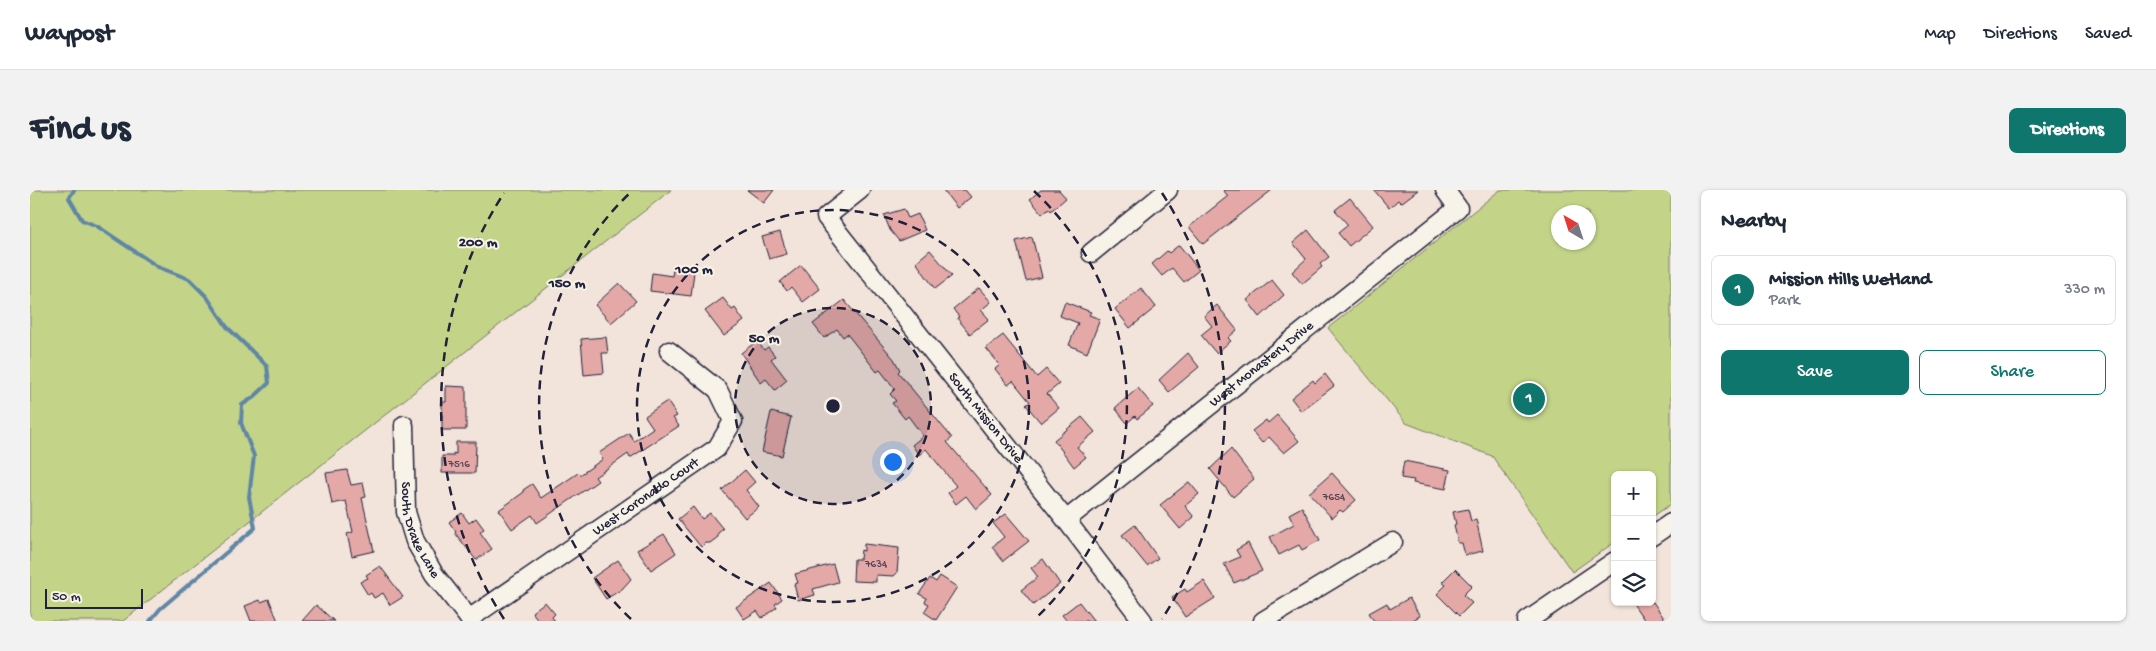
<!DOCTYPE html>
<meta charset="utf-8">
<style>
body{margin:0;font-family:"Gochi Hand",sans-serif;background:#f2f2f3;color:#1f2937}
.controls{position:absolute;right:15px;bottom:15px;display:grid;overflow:hidden;border-radius:8px;box-shadow:0 1px 4px #0004}
.controls button{width:45px;height:45px;display:grid;place-items:center;padding:0;border:0;border-bottom:1px solid #e0e1e3;background:#fff;color:#1f2937;font:25px sans-serif}
.compass{position:absolute;left:1521px;top:15px;width:45px;height:45px;border-radius:50%;background:#fff;box-shadow:0 1px 4px #0004;rotate:321deg}
.scale{position:absolute;left:15px;bottom:12px;width:98px;box-sizing:border-box;padding-left:5px;border:2px solid #22223b;border-top:0;font-size:14px;line-height:18px;white-space:nowrap;color:#22223b;-webkit-text-stroke:4px #f7f3e8;paint-order:stroke}
.you{position:absolute;left:862px;top:271px;width:18px;height:18px;margin:-12px;border:4px solid #fff;border-radius:50%;background:#1a73e8;box-shadow:0 0 0 8px #1a73e833}
.badge{display:grid;place-items:center;width:32px;height:32px;border-radius:50%;background:#0f766e;color:#fff;font-size:16px;font-weight:700}
.pin{position:absolute;translate:-50% -50%;border:2px solid #fff;box-shadow:0 1px 5px #0006}
.list{margin:0;padding:0;list-style:none}
h2{display:flex;justify-content:space-between;align-items:center;height:65px;margin:0;padding:0 20px;font-size:21px}
h2 small{font-size:16px;font-weight:400;color:#747a83}
.list li{display:grid;grid-template-columns:32px 1fr auto;gap:15px;align-items:center;box-sizing:border-box;height:70px;margin:0 10px 10px;padding:0 10px;border:1px solid #e0e1e3;border-radius:8px}
.list b{display:block;font-size:19px;white-space:nowrap}
.list p{margin:0;font-size:16px;white-space:nowrap;color:#747a83}
.list em{font-size:16px;font-style:normal;color:#747a83}
.actions{display:flex;gap:10px;padding:15px 20px}
.actions a{flex:1;padding:11px 0;border:1px solid #0f766e;border-radius:8px;text-align:center;font-size:18px;color:#0f766e}
.actions .main{background:#0f766e;color:#fff}
.icon{flex:none;width:28px;height:28px;fill:none;stroke:currentColor;stroke-width:2;stroke-linecap:round;stroke-linejoin:round}
.map{position:relative;flex:none;width:1641px;height:431px;overflow:hidden;border-radius:8px}
header{display:flex;align-items:center;gap:30px;box-sizing:border-box;height:70px;padding:0 25px;background:#fff;border-bottom:1px solid #e0e1e3}
header strong{font-size:24px}
nav{display:flex;gap:28px;margin-inline-start:auto;font-size:18px}
.intro{display:flex;align-items:center;justify-content:space-between;box-sizing:border-box;height:120px;padding:0 30px}
h1{margin:0;font-size:35px}
.button{padding:12px 22px;border-radius:8px;background:#0f766e;color:#fff;font-size:18px;font-weight:700}
main{display:flex;gap:30px;padding:0 30px}
aside{flex:1;background:#fff;border-radius:8px;box-shadow:0 1px 4px #0004}
.map>svg:first-child{display:block}
.green{fill:#c3d488;stroke:#727b62;fill-rule:evenodd}
.lines{fill:none;stroke-linecap:round;stroke-linejoin:round}
.stream{stroke:#6086a5;stroke-width:4}
.building{fill:#e4a9a7;stroke:#22223b}
.minor-casing{stroke:#22223b;stroke-width:21}
.minor{stroke:#f7f3e8;stroke-width:18}
.ring{fill:none;stroke:#22223b;stroke-width:2.5;stroke-dasharray:9 6}
.labels{text-anchor:middle;dominant-baseline:central;stroke-width:4;stroke-linejoin:round;paint-order:stroke}
.number-label{font-size:11px;fill:#524456}
.street-label{font-size:14px;fill:#22223b;stroke:#f7f3e8}
.centre{fill:#22223b;stroke:#f7f3e8;stroke-width:2.5}
.ring-label{font-size:15px;text-anchor:middle;font-weight:bold;fill:#22223b;stroke:#f7f3e8;stroke-width:4;stroke-linejoin:round;paint-order:stroke}
</style>
<header>
<strong>Waypost</strong>
<nav><a>Map</a><a>Directions</a><a>Saved</a></nav>
</header>
<div class="intro"><h1>Find us</h1><a class="button">Directions</a></div>
<main>
<div class="map">
<svg width="1641" height="431" viewBox="0 0 1641 431">
<rect width="100%" height="100%" fill="#f3e4db"/>
<filter id="ink" filterUnits="userSpaceOnUse"><feTurbulence type="fractalNoise" baseFrequency=".02" numOctaves="2"/><feDisplacementMap in="SourceGraphic" scale="10" xChannelSelector="R" yChannelSelector="G"/><feConvolveMatrix kernelMatrix="1 2 1 2 8 2 1 2 1" color-interpolation-filters="sRGB"/></filter>
<g filter="url(#ink)">
<path class="green" d="M 0,0 L 641,0 L 93,431 L 0,431 Z
M 1470,0 L 1641,0 L 1641,314 L 1622,327 L 1622,285 L 1585,285 L 1585,352 L 1542,382 L 1462,266 L 1376,233 L 1298,138 ZM 1528,22 L 1558,22 L 1558,52 L 1528,52 Z"/>
<g class="lines">
<path class="stream" d="M 44,0 L 39,8 L 52,30 L 67,36 L 128,77 L 159,89 L 177,107 L 197,137 L 237,176 L 239,193 L 224,207 L 212,215 L 211,233 L 224,266 L 219,307 L 225,338 L 130,419 L 120,431"/>
</g>
<path class="building" d="M 717,0 L 744,0 L 734,13 Z
M 913,0 L 935,0 L 941,7 L 927,18 Z
M 1011,0 L 1029,0 L 1036,8 L 1021,21 L 1019,18 L 1012,24 L 1000,9 Z
M 1193,0 L 1242,0 L 1173,54 L 1159,37 L 1198,6 Z
M 1344,0 L 1388,0 L 1371,13 L 1368,10 L 1359,18 Z
M 1320,8 L 1343,36 L 1319,56 L 1308,43 L 1318,35 L 1305,20 Z
M 874,19 L 878,28 L 888,24 L 895,40 L 869,51 L 860,40 L 854,25 Z
M 1278,40 L 1299,67 L 1290,74 L 1292,77 L 1272,94 L 1262,82 L 1276,69 L 1263,53 Z
M 750,42 L 757,64 L 739,69 L 732,47 Z
M 1002,47 L 1012,87 L 996,91 L 986,51 Z
M 1149,55 L 1169,80 L 1154,92 L 1142,78 L 1132,86 L 1122,74 L 1137,61 L 1139,63 Z
M 900,60 L 922,86 L 905,99 L 886,72 Z
M 771,75 L 790,99 L 773,112 L 761,97 L 757,101 L 750,92 Z
M 643,79 L 664,82 L 661,106 L 620,101 L 622,83 L 642,86 Z
M 1242,90 L 1254,105 L 1230,127 L 1217,110 Z
M 589,93 L 606,111 L 581,133 L 565,115 Z
M 949,98 L 961,112 L 951,120 L 959,129 L 940,144 L 927,128 L 929,127 L 923,119 Z
M 1111,98 L 1126,117 L 1100,138 L 1085,119 Z
M 693,108 L 702,120 L 705,118 L 714,131 L 694,146 L 675,121 Z
M 814,110 L 864,169 L 870,180 L 868,182 L 922,248 L 917,252 L 962,305 L 946,319 L 936,306 L 926,314 L 918,303 L 926,296 L 896,259 L 889,265 L 882,255 L 893,246 L 878,226 L 875,229 L 862,213 L 866,211 L 860,204 L 865,199 L 850,180 L 847,182 L 817,144 L 813,147 L 807,139 L 794,148 L 783,134 Z
M 1035,112 L 1061,122 L 1059,125 L 1070,129 L 1057,163 L 1039,155 L 1048,133 L 1030,126 Z
M 1187,115 L 1207,140 L 1198,148 L 1201,151 L 1186,163 L 1171,145 L 1182,136 L 1174,126 Z
M 973,145 L 1007,187 L 1016,179 L 1029,194 L 1017,204 L 1029,218 L 1011,233 L 996,215 L 1000,212 L 983,191 L 978,195 L 965,179 L 970,175 L 956,158 Z
M 576,147 L 578,163 L 572,163 L 574,183 L 554,185 L 551,149 Z
M 727,151 L 734,160 L 738,157 L 745,166 L 741,169 L 757,190 L 745,200 L 736,189 L 731,193 L 711,163 Z
M 1158,163 L 1169,177 L 1139,202 L 1129,190 Z
M 1295,184 L 1304,196 L 1271,221 L 1261,208 L 1283,190 L 1285,193 Z
M 416,196 L 436,197 L 436,240 L 412,240 L 412,212 L 416,212 Z
M 1108,198 L 1123,216 L 1107,229 L 1105,226 L 1097,233 L 1085,218 Z
M 637,211 L 647,226 L 643,228 L 649,236 L 600,268 L 598,264 L 565,287 L 568,291 L 507,333 L 502,325 L 482,339 L 469,320 L 494,302 L 493,300 L 502,294 L 511,308 L 548,283 L 550,285 L 573,269 L 569,263 L 599,243 L 604,251 L 623,238 L 615,226 Z
M 741,222 L 761,227 L 752,266 L 732,262 Z
M 1247,225 L 1269,251 L 1254,263 L 1239,247 L 1232,253 L 1222,241 L 1236,230 L 1238,233 Z
M 1052,227 L 1065,242 L 1047,257 L 1056,267 L 1044,277 L 1024,250 Z
M 426,252 L 446,252 L 445,283 L 412,283 L 412,266 L 423,266 L 423,263 L 426,264 Z
M 1201,259 L 1224,289 L 1203,307 L 1180,279 Z
M 1374,271 L 1420,280 L 1416,299 L 1383,293 L 1384,290 L 1371,288 Z
M 317,280 L 321,295 L 333,293 L 336,307 L 332,308 L 344,361 L 322,366 L 317,344 L 323,342 L 316,311 L 302,314 L 296,283 Z
M 715,280 L 725,292 L 716,300 L 729,317 L 715,328 L 692,300 Z
M 1302,283 L 1326,310 L 1313,322 L 1310,320 L 1302,328 L 1279,303 Z
M 1159,292 L 1169,304 L 1155,316 L 1164,327 L 1150,339 L 1130,315 Z
M 663,317 L 672,329 L 680,323 L 693,339 L 688,343 L 688,347 L 680,353 L 675,353 L 671,357 L 648,329 Z
M 1272,317 L 1290,350 L 1272,360 L 1269,355 L 1249,365 L 1240,347 L 1264,334 L 1259,324 Z
M 1438,319 L 1441,331 L 1446,329 L 1453,361 L 1435,365 L 1432,353 L 1428,353 L 1424,335 L 1426,334 L 1423,322 Z
M 432,323 L 439,333 L 446,328 L 454,339 L 450,342 L 462,359 L 446,370 L 425,343 L 426,342 L 419,332 Z
M 976,324 L 999,351 L 973,371 L 962,357 L 974,347 L 963,333 Z
M 1105,335 L 1128,368 L 1117,376 L 1092,345 Z
M 634,344 L 646,363 L 621,380 L 607,360 Z
M 1218,353 L 1232,381 L 1204,393 L 1194,374 L 1210,367 L 1206,360 Z
M 834,354 L 869,358 L 867,383 L 864,386 L 846,385 L 846,392 L 823,391 L 824,369 L 830,369 L 831,360 L 834,361 Z
M 1013,369 L 1030,394 L 1003,415 L 991,400 L 1008,387 L 1001,378 Z
M 588,370 L 601,389 L 592,399 L 576,409 L 562,388 Z
M 803,374 L 808,392 L 783,399 L 785,405 L 768,410 L 764,394 L 768,393 L 765,384 Z
M 350,376 L 373,407 L 360,415 L 353,403 L 344,408 L 341,403 L 338,405 L 330,392 L 338,388 L 336,385 Z
M 1425,379 L 1442,396 L 1433,405 L 1442,413 L 1429,426 L 1407,404 L 1416,395 L 1412,392 Z
M 910,386 L 927,397 L 906,430 L 894,422 L 899,414 L 895,412 L 897,408 L 889,404 L 900,388 L 906,392 Z
M 1174,391 L 1185,408 L 1155,427 L 1142,407 L 1155,399 L 1157,402 Z
M 741,393 L 752,409 L 745,414 L 747,417 L 732,428 L 727,421 L 714,429 L 706,417 Z
M 1379,408 L 1390,426 L 1381,431 L 1344,431 L 1339,423 L 1357,413 L 1360,419 Z
M 239,409 L 248,431 L 221,431 L 215,416 L 230,410 L 231,412 Z
M 515,412 L 525,424 L 522,427 L 525,431 L 509,431 L 502,422 Z
M 1049,412 L 1064,431 L 1037,431 L 1032,425 Z
M 1602,412 L 1623,412 L 1636,431 L 1615,431 Z
M 286,415 L 304,431 L 272,431 Z"/>
<g class="lines">
<defs>
<g id="minor">
<path id="s1" d="M 830,0 L 796,27 L 1036,330 L 1113,431"/>
<path d="M 1061,63 L 1138,0"/>
<path id="s2" d="M 374,235 L 376,322 L 385,351 L 404,384 L 441,431"/>
<path id="s3" d="M 1036,330 L 1428,18 L 1415,0"/>
<path d="M 1622,346 L 1641,333"/>
<path id="s4" d="M 439,429 L 687,258 L 703,231 L 688,200 L 639,161"/>
<path d="M 1233,431 L 1363,352"/>
<path d="M 1497,431 L 1585,371"/>
</g>
</defs>
<use href="#minor" class="minor-casing"/>
<use href="#minor" class="minor"/>
</g>
</g>
<circle cx="803" cy="216" r="98" fill="#22223b" fill-opacity=".12"/>
<g class="ring">
<circle cx="803" cy="216" r="98"/>
<circle cx="803" cy="216" r="196"/>
<path d="M601 429A294 294 0 0 1 602 1M1004 1A294 294 0 0 1 1005 429"/>
<path d="M474 429A392 392 0 0 1 474 3M1132 3A392 392 0 0 1 1132 429"/>
</g>
<g class="labels">
<g class="number-label">
<text x="429" y="275">7516</text>
<text x="1304" y="308">7654</text>
<text x="846" y="375">7634</text>
</g>
<g class="street-label">
<text stroke="none"><textPath href="#s3" startOffset="250">West Monastery Drive</textPath></text>
<text stroke="none"><textPath href="#s1" startOffset="300">South Mission Drive</textPath></text>
<text stroke="none"><textPath href="#s4" startOffset="215">West Coronado Court</textPath></text>
<text stroke="none"><textPath href="#s2" startOffset="108">South Drake Lane</textPath></text>
</g>
</g>
<circle cx="803" cy="216" r="8" class="centre"/>
<g class="ring-label">
<text x="448" y="56">200 m</text>
<text x="664" y="83">100 m</text>
<text x="537" y="97">150 m</text>
<text x="734" y="152">50 m</text>
</g>
</svg>
<div class="controls">
<button>+</button>
<button>−</button>
<button><svg class="icon" aria-label="layers" viewBox="0 0 24 24"><path d="M12 4l9 5-9 5-9-5zM3 14l9 5 9-5"/></svg></button>
</div>
<svg class="compass" viewBox="-18 -18 36 36"><path d="M0-13l5 13h-10z" fill="#e53935"/><path d="M0 13l5-13h-10z" fill="#747a83"/></svg>
<div class="scale">50 m</div>
<div class="you"></div>
<div class="pin badge" style="left:1499px;top:209px">1</div>
</div>
<aside>
<h2>Nearby<small></small></h2>
<ul class="list">
<li><span class="badge">1</span><div><b>Mission Hills Wetland</b><p>Park</p></div><em>330 m</em></li>
</ul>
<div class="actions"><a class="main">Save</a><a>Share</a></div>
</aside>
</main>
